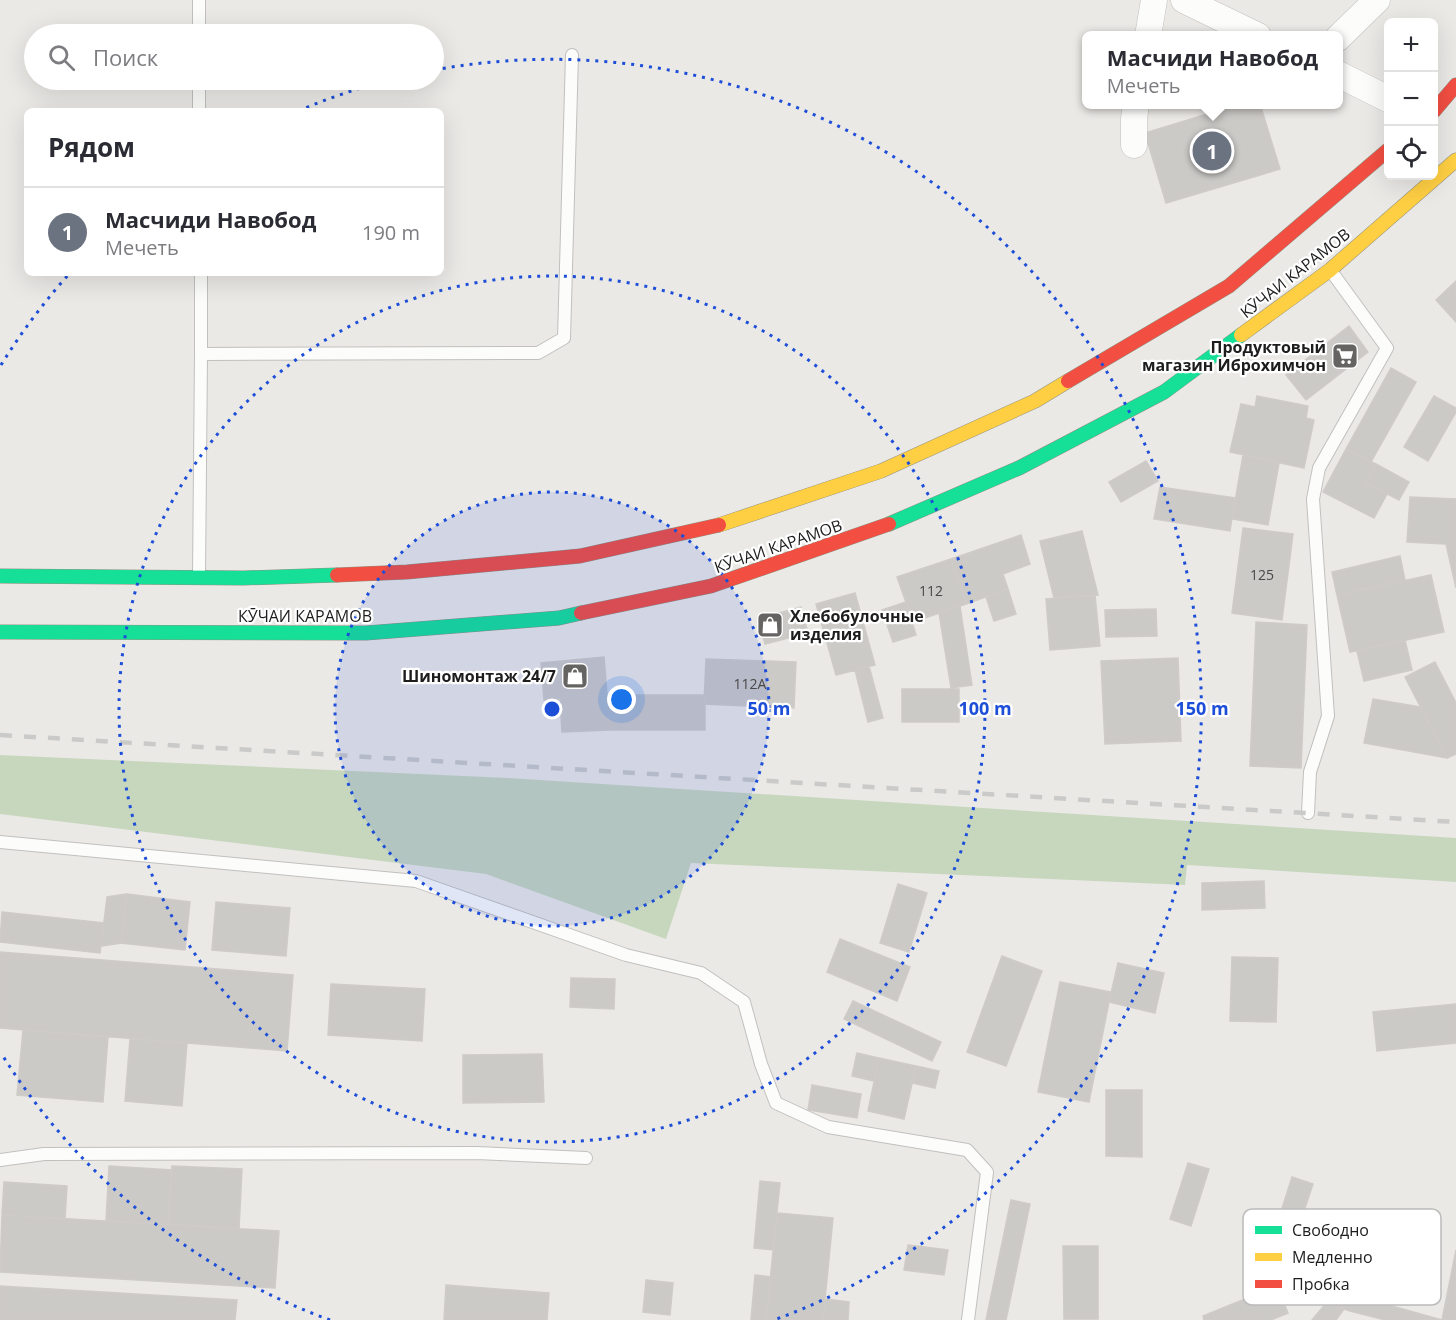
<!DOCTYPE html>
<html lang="ru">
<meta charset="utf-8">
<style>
body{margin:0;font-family:"Open Sans",sans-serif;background:#f7f7f7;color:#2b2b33}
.controls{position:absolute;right:18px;top:18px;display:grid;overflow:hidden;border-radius:9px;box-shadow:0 6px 24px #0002}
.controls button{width:54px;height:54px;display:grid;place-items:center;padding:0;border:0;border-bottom:2px solid #e1e1e2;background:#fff;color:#2b2b33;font:30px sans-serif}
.you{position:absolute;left:622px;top:700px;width:21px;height:21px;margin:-15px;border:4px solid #fff;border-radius:50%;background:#1a73e8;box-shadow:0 0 0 9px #1a73e833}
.badge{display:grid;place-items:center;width:39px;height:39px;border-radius:50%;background:#656463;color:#fff;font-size:20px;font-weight:700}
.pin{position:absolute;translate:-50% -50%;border:3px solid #fff;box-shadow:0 2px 6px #0006}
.popup{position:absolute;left:1082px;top:31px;width:261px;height:78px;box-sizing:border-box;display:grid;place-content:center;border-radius:9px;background:#fff;filter:drop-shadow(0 2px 4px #0005);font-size:20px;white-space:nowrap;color:#7c7c81}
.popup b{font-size:22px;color:#2b2b33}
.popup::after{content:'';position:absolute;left:50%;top:100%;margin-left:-12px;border:12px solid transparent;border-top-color:#fff}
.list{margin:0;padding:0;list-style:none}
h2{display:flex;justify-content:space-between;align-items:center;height:78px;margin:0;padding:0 24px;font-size:26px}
h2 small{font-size:20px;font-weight:400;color:#7c7c81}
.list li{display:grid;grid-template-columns:39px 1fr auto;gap:18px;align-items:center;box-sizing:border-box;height:90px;padding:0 24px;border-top:2px solid #e1e1e2}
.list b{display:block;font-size:22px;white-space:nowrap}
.list p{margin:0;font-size:20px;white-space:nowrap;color:#7c7c81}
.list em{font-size:20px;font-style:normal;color:#7c7c81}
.icon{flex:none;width:33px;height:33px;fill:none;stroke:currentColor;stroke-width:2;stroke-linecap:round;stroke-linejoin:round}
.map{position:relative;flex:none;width:1456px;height:1320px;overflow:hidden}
.search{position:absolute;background:#fff;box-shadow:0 6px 24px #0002;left:24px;top:24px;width:420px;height:66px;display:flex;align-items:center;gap:15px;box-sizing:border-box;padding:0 21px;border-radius:33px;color:#7c7c81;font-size:22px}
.panel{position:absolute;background:#fff;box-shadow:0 6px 24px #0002;left:24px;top:108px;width:420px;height:168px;border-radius:9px}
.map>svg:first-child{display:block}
.forest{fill:#c7d7be}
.building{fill:#cccac7;stroke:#cecbc8;stroke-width:1.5}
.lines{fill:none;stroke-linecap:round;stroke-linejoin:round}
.lane-casing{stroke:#c1c0be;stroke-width:14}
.street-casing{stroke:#c1c0be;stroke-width:27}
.fast-casing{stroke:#929280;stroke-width:15}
.slow-casing{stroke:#929280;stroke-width:15}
.jam-casing{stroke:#929280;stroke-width:15}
.lane{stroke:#fcfcfb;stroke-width:12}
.street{stroke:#fcfcfb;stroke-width:26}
.fast{stroke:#16e098;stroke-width:14}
.slow{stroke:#ffcf43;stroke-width:14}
.jam{stroke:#f24e42;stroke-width:14}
.rail{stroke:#cacac9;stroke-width:4.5;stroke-dasharray:12 12;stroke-linecap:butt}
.ring{fill:none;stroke:#1d4ed8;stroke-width:3;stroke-dasharray:3 6}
.labels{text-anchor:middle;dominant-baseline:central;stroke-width:4.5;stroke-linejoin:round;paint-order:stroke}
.number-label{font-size:14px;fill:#494848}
.street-label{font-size:16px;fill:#1d1d1d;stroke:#fff}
.poi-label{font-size:16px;font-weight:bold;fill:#1d1d1d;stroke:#fff;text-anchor:end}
.key{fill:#fff;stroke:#bbb;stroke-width:1.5}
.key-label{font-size:16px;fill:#1d1d1d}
.centre{fill:#1d4ed8;stroke:#fff;stroke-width:3}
.ring-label{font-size:18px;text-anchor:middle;font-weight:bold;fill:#1d4ed8;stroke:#fff;stroke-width:4.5;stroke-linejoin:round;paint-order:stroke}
</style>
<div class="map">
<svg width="1456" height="1320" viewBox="0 0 1456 1320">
<rect width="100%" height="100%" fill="#ebe9e6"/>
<path class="forest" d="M 0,755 L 508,778 L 1456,838 L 1456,882 L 1187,865 L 1185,885 L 691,863 L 666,939 L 486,874 L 0,814 Z"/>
<path class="building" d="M 1240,104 L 1260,104 L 1280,169 L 1166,203 L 1145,133 Z
M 1456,281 L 1456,322 L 1436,300 Z
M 1349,326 L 1368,352 L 1306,400 L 1286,375 Z
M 1391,368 L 1416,382 L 1371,462 L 1346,449 Z
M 1257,396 L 1308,406 L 1306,418 L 1314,420 L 1304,468 L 1230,452 L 1241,404 L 1255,407 Z
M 1434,396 L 1456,408 L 1456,412 L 1428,461 L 1404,447 Z
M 1346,449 L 1376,464 L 1366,483 L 1387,494 L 1374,518 L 1323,492 Z
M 1243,455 L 1279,463 L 1268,525 L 1232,519 Z
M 1146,461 L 1158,481 L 1121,502 L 1109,482 Z
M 1376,464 L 1409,482 L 1399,500 L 1366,483 Z
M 1160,487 L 1235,498 L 1230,531 L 1154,519 Z
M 1410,497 L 1456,499 L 1456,588 L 1446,544 L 1407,542 Z
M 1243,528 L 1293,534 L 1282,620 L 1232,613 Z
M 1082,531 L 1098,595 L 1054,598 L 1040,541 Z
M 1021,535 L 1030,564 L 1003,574 L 1008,589 L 966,604 L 951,559 Z
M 1400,556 L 1405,580 L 1337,595 L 1332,572 Z
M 951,559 L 966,604 L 913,622 L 897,577 Z
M 1431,575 L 1444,632 L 1350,652 L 1337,595 Z
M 1008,589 L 1016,614 L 994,621 L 986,597 Z
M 855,593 L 875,665 L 836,675 L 816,604 Z
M 1095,595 L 1100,646 L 1050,650 L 1046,599 Z
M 906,602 L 916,635 L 893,642 L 882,610 Z
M 960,606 L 972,685 L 951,688 L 939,613 Z
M 801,607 L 808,633 L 765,644 L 758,619 Z
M 1156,609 L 1157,636 L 1106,637 L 1105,610 Z
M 1256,622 L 1307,625 L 1301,768 L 1250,766 Z
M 1405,640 L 1412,670 L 1364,681 L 1357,651 Z
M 604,657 L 607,694 L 544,700 L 541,663 Z
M 1178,658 L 1181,741 L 1105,744 L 1101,661 Z
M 706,659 L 796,662 L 794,708 L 704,704 Z
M 1435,662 L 1456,703 L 1456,754 L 1447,758 L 1405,677 Z
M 869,666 L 883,718 L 868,722 L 855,670 Z
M 902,689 L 959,689 L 959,722 L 902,722 Z
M 607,694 L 609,730 L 562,732 L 560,699 Z
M 609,695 L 705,695 L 705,730 L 609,730 Z
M 1373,699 L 1420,707 L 1447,758 L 1364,743 Z
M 1264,881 L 1265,908 L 1202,910 L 1202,883 Z
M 898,884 L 927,893 L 909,952 L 880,943 Z
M 127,894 L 190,902 L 185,950 L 121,943 Z
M 127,894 L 121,943 L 101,946 L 107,897 Z
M 216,902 L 290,908 L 286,956 L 212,950 Z
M 2,912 L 104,923 L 100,953 L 0,942 Z
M 840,939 L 910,967 L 897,1001 L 827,972 Z
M 0,952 L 293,975 L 287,1051 L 0,1028 Z
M 1002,956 L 1042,971 L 1006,1066 L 967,1052 Z
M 1232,957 L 1278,958 L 1276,1022 L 1230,1021 Z
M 1118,963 L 1164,973 L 1155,1013 L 1109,1002 Z
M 571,978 L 615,979 L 614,1009 L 570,1007 Z
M 1060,982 L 1111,992 L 1089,1102 L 1038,1092 Z
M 331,984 L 425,989 L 422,1041 L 328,1035 Z
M 853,1001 L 941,1042 L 932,1061 L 844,1019 Z
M 1456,1004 L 1456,1043 L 1377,1051 L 1373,1012 Z
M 23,1030 L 108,1037 L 103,1102 L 17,1095 Z
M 130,1039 L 187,1043 L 182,1106 L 125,1101 Z
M 857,1053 L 879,1058 L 874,1081 L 852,1076 Z
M 542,1054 L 544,1102 L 463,1103 L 463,1055 Z
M 879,1058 L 916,1066 L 904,1119 L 868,1111 Z
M 916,1066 L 939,1071 L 935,1088 L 912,1083 Z
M 812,1085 L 861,1094 L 857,1118 L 808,1110 Z
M 1106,1090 L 1142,1090 L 1142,1157 L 1106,1156 Z
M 1188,1163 L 1209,1169 L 1191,1226 L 1170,1219 Z
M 109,1166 L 172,1170 L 168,1224 L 106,1221 Z
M 172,1166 L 242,1169 L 239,1229 L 168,1224 Z
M 1292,1177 L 1313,1184 L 1292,1247 L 1272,1240 Z
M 760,1181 L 780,1183 L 773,1250 L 754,1248 Z
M 4,1182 L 67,1186 L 65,1219 L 2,1215 Z
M 1011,1200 L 1030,1204 L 1006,1320 L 986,1320 Z
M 1361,1211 L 1382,1218 L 1350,1311 L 1329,1304 Z
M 777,1213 L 833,1218 L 823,1320 L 766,1320 Z
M 2,1215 L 279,1231 L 275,1288 L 0,1272 Z
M 908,1245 L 948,1250 L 944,1275 L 904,1270 Z
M 1063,1246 L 1098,1246 L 1098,1319 L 1064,1319 Z
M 1456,1250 L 1456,1320 L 1442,1320 Z
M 755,1275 L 771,1277 L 766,1320 L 751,1320 Z
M 646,1280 L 673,1283 L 670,1315 L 643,1312 Z
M 446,1285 L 549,1293 L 547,1320 L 444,1320 Z
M 0,1286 L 237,1300 L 235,1320 L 0,1320 Z
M 1277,1286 L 1288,1313 L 1271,1320 L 1204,1320 L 1203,1316 Z
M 1356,1296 L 1442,1320 L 1385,1320 L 1350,1311 Z
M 825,1299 L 849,1302 L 848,1320 L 823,1320 Z
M 1327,1302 L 1344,1309 L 1336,1320 L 1312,1320 Z"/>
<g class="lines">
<defs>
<path id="lane" d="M 199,0 L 199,34
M 199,80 L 199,111
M 201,273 L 201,354
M 199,577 L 201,354 L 538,353 L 564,338 L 572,55
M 1308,813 L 1310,772 L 1328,716 L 1313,499 L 1319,468 L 1387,348 L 1331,271
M 0,842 L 416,881 L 626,955 L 701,973 L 744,1002 L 761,1064 L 776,1103 L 828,1127 L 967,1150 L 987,1172 L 968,1320
M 0,1160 L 44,1154 L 477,1153 L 586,1158"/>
<path id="street" d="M 1184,0 L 1258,36
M 1148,36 L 1154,0
M 1338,38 L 1377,0
M 1338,74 L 1388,99
M 1134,145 L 1134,119 L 1136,104"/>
<path id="fast" d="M 889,524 L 1019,468 L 1164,392 L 1241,335
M 0,576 L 244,578 L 337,575
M 0,632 L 366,633 L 559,618 L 581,613"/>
<path id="slow" d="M 1241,335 L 1330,270 L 1456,160
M 719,525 L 881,471 L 1035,401 L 1068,381"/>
<path id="jam" d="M 1434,111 L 1456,85
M 1068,381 L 1229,286 L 1388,150
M 337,575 L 407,572 L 580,556 L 719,525
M 581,613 L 711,586 L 889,524"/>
</defs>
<use href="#lane" class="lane-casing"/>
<use href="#street" class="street-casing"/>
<use href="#fast" class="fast-casing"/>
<use href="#slow" class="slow-casing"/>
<use href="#jam" class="jam-casing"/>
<use href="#lane" class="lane"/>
<use href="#street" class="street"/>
<use href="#fast" class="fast"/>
<use href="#slow" class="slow"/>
<use href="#jam" class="jam"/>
<path class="rail" d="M 0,735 L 1456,822"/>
</g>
<circle cx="552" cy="709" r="217" fill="#1d4ed8" fill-opacity=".12"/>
<g class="ring">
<circle cx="552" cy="709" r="217"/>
<circle cx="552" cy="709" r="433"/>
<path d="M330 1320A650 650 0 0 1 1 1053M1 365A650 650 0 0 1 69 274M298 111A650 650 0 0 1 389 80M434 70A650 650 0 0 1 774 1320"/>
</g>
<defs>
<symbol id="supermarket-square" viewBox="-11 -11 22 22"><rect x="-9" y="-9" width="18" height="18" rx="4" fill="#656463" stroke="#fff"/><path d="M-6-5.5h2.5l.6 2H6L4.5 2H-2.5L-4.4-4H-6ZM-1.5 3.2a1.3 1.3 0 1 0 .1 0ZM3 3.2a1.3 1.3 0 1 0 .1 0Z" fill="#fff"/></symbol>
<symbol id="shop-square" viewBox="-11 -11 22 22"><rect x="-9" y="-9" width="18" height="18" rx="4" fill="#656463" stroke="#fff"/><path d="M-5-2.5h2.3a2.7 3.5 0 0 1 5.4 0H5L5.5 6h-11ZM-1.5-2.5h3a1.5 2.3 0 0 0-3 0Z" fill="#fff"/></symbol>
</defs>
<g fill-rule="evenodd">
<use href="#supermarket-square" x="1330" y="341" width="30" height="30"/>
<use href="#shop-square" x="755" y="610" width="30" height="30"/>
<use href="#shop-square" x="560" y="661" width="30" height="30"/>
</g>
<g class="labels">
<g class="number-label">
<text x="1262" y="574">125</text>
<text x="931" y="590">112</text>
<text x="750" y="683">112А</text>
</g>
<g class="street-label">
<text transform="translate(1295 273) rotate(-38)">КӮЧАИ КАРАМОВ</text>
<text transform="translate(778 546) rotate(-19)">КӮЧАИ КАРАМОВ</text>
<text x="305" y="616">КӮЧАИ КАРАМОВ</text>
</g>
<g class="poi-label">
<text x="1326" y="347">Продуктовый<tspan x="1326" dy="18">магазин Иброхимчон</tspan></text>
<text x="790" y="616" text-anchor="start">Хлебобулочные<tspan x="790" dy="18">изделия</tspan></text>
<text x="556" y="676">Шиномонтаж 24/7</text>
</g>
</g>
<rect x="1243" y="1209" width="198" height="96" rx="9" class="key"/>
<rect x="1255" y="1226" width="27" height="8" fill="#16e098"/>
<rect x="1255" y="1253" width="27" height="8" fill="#ffcf43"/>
<rect x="1255" y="1280" width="27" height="8" fill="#f24e42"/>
<g class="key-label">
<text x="1292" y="1236">Свободно</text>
<text x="1292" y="1263">Медленно</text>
<text x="1292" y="1290">Пробка</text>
</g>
<circle cx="552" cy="709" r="9" class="centre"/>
<g class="ring-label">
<text x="769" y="715">50 m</text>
<text x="985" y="715">100 m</text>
<text x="1202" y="715">150 m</text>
</g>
</svg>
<div class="controls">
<button>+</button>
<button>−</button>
<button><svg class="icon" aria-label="locate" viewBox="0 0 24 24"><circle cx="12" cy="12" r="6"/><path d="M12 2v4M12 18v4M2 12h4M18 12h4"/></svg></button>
</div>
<div class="you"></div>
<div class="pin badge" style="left:1212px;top:151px;background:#6b7280">1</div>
<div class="popup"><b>Масчиди Навобод</b>Мечеть</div>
<div class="search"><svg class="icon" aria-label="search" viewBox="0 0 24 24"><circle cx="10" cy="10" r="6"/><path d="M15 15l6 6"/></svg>Поиск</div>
<section class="panel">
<h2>Рядом<small></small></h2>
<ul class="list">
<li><span class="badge" style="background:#6b7280">1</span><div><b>Масчиди Навобод</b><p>Мечеть</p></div><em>190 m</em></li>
</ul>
</section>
</div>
